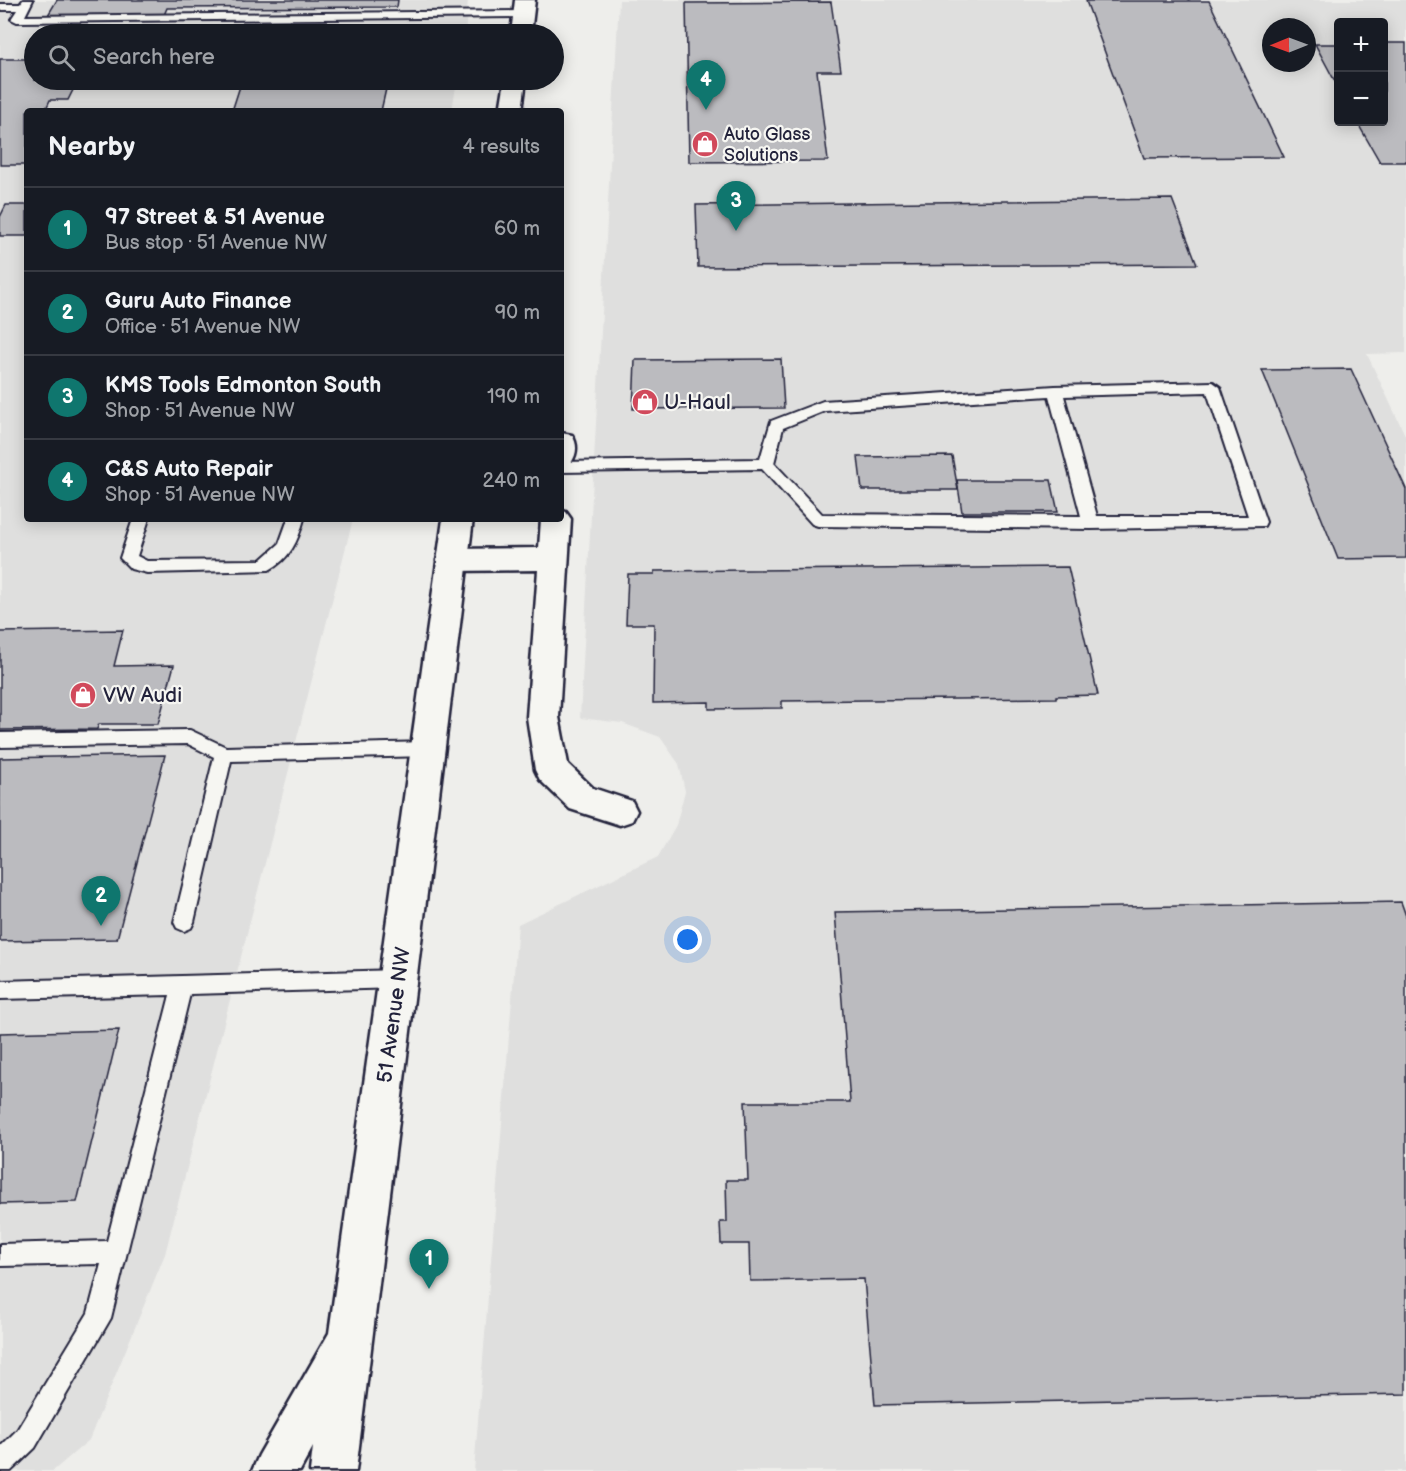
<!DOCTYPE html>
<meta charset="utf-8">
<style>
body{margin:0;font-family:"Balsamiq Sans",sans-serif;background:#242831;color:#f1f3f6}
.controls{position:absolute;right:18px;top:18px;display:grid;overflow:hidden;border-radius:6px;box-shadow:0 3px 15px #0003}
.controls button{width:54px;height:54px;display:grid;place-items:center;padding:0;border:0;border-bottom:2px solid #363941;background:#171b24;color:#f1f3f6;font:30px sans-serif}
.compass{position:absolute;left:1262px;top:18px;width:54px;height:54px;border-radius:50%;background:#171b24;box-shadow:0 3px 15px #0003;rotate:269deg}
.you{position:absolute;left:688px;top:940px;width:21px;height:21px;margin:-15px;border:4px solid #fff;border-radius:50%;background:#1a73e8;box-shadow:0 0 0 9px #1a73e833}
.badge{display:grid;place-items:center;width:39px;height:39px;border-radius:50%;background:#0f766e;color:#fff;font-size:20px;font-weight:700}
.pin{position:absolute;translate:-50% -50px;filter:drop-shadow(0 2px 3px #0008)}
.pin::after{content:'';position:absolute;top:32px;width:21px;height:18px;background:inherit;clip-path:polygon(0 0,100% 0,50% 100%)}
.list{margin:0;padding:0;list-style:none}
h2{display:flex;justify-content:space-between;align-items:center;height:78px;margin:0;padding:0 24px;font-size:26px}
h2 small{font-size:20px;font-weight:400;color:#9ea1a6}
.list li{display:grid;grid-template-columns:39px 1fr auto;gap:18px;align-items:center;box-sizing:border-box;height:84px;padding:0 24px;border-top:2px solid #363941}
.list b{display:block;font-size:22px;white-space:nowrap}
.list p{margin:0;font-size:20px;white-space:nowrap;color:#9ea1a6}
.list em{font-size:20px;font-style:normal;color:#9ea1a6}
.icon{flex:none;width:33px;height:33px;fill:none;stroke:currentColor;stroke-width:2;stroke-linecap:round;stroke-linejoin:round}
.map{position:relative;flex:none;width:1406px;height:1471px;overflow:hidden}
.search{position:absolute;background:#171b24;box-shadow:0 3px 15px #0003;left:24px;top:24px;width:540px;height:66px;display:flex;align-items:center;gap:15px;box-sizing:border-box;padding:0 21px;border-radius:33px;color:#9ea1a6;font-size:22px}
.panel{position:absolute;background:#171b24;box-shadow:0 3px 15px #0003;left:24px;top:108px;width:540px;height:414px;border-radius:6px}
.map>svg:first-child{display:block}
.built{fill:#dfdfde;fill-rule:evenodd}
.building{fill:#bbbbbf;stroke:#22223b;stroke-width:1.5}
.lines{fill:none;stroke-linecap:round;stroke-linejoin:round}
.lane-casing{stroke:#22223b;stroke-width:4}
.street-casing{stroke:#22223b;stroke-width:5}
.secondary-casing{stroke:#22223b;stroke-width:5}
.lane{fill:#f6f6f2;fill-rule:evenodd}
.street{fill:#f6f6f2;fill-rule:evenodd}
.secondary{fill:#f6f6f2;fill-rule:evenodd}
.labels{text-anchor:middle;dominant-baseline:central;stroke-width:4.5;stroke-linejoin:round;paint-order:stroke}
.far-poi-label{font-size:18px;fill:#22223b;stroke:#f6f6f2;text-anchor:start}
.poi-label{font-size:21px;fill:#22223b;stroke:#f6f6f2;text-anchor:start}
.street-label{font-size:21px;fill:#22223b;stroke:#f6f6f2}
</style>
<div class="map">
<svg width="1406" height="1471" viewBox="0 0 1406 1471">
<rect width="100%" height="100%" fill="#eeeeeb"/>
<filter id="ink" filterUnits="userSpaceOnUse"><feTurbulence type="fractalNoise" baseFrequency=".0167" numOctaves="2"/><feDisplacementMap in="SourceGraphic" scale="12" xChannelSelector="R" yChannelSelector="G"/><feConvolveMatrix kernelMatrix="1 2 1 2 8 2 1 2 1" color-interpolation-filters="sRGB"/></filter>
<g filter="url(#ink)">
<path class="built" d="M 0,0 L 468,0 L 465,34 L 34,34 L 34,80 L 457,80 L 452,111 L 27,111 L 27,519 L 353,519 L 165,1254 L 89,1440 L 53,1471 L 0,1471 Z
M 619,0 L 1406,0 L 1406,353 L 1367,354 L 1406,437 L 1406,1471 L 474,1471 L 518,924 L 658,857 L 676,825 L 685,791 L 679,764 L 660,737 L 622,723 L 580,718 ZM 1338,22 L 1384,22 L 1384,122 L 1338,122 ZM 1271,27 L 1307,27 L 1307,63 L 1271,63 Z"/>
<path class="building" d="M 57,0 L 398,0 L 397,7 L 167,8 L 164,15 L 48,15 Z
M 1086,1 L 1209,1 L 1284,157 L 1144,158 Z
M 831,2 L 841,71 L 817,71 L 828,161 L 689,162 L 686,3 Z
M 1384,43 L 1406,43 L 1406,162 L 1380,162 L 1357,122 L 1384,122 Z
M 1315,44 L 1338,44 L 1338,87 Z
M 0,59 L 34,59 L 34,80 L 78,80 L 68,100 L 50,100 L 45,111 L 27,111 L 27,165 L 0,165 Z
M 242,80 L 388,80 L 381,111 L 232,111 Z
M 1172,199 L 1197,264 L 698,267 L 696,205 Z
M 6,205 L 27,205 L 27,236 L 0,236 L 0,217 Z
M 781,359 L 784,408 L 633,409 L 635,360 Z
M 1351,369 L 1406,489 L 1406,558 L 1338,559 L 1262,370 Z
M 952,456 L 958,490 L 862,490 L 858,457 Z
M 957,480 L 1051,480 L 1058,512 L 962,512 Z
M 1068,567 L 1098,695 L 1056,696 L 1056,698 L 782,701 L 782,708 L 709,709 L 709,702 L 653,703 L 654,624 L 626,624 L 628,574 L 654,574 L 654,571 Z
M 123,630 L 114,666 L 174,665 L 158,724 L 99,724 L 97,729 L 0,730 L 0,632 Z
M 165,755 L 117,939 L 0,941 L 0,758 Z
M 1401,902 L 1406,916 L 1406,1394 L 875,1405 L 864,1279 L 750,1281 L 749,1244 L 721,1244 L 720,1222 L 727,1222 L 726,1180 L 748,1180 L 745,1102 L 850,1102 L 835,912 Z
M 119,1030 L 77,1202 L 0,1204 L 0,1033 Z"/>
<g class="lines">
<defs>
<path id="lane" d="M 23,0 L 33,0 L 25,16 L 524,11 L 530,14 L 524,17 L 17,22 L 11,19 L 17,10 L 0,10 L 0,4 L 20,4 Z
M 1213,382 L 1220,387 L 1266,522 L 1264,526 L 1091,529 L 818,526 L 812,524 L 762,469 L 561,472 L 561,462 L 760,459 L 771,421 L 823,401 L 1055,386 ZM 1207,392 L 1248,516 L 1097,516 L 1064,396 ZM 1049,396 L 1081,516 L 822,514 L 774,463 L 783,428 L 825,411 Z
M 133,519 L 149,519 L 137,556 L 147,561 L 261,560 L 279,544 L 288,519 L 304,519 C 298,541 290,559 269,570 L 147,573 L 131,569 L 120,558 Z
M 190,730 L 226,747 L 428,742 L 434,744 L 437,749 L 434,754 L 428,756 L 231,761 L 194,922 L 191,928 L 184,931 L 177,928 L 174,922 L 214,757 L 188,744 L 0,747 L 0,733 Z
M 399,970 L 406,973 L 409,979 L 406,985 L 399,988 L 190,994 L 111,1318 L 35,1448 L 11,1471 L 0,1471 L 0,1447 L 17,1430 L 88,1313 L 101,1264 L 0,1266 L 0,1244 L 107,1241 L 170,995 L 0,999 L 0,981 Z"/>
<path id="street" d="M 561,433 L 572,435 C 578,445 577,454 571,463 L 561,466 Z
M 561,510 L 566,512 L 571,519 L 559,717 L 568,764 L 593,788 L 632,801 L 637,811 L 632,821 L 620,825 L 570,809 L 540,780 L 535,770 L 527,717 L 538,570 L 452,571 L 441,568 L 437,560 L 441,552 L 452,549 L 539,548 L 541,519 L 561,519 Z"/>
<path id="secondary" d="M 515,0 L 535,0 L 531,34 L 511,34 Z
M 505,80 L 526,80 L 522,111 L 500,111 Z
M 443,519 L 473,519 L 356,1471 L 310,1471 L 313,1447 L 300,1471 L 252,1471 L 259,1455 L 329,1333 Z"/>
</defs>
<use href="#lane" class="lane-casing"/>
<use href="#street" class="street-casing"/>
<use href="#secondary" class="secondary-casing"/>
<use href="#lane" class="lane"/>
<use href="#street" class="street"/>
<use href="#secondary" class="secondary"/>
</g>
</g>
<defs>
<symbol id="shop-disc" viewBox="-11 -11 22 22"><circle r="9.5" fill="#d1495b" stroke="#f6f6f2"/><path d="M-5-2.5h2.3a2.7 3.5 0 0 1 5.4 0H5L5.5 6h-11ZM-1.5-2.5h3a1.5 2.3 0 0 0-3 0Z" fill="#fff"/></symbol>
</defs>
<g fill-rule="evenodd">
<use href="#shop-disc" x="690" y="129" width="30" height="30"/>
<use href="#shop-disc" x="630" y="387" width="30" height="30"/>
<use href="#shop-disc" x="68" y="680" width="30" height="30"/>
</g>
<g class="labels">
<g class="far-poi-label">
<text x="724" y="134">Auto Glass<tspan x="724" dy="21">Solutions</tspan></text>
</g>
<g class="poi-label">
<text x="664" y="402">U-Haul</text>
<text x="103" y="695">VW Audi</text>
</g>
<g class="street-label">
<text transform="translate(394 1015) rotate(-82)">51 Avenue NW</text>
</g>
</g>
</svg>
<div class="controls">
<button>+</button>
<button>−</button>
</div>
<svg class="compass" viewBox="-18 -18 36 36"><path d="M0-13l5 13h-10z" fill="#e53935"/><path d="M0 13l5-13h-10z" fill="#9ea1a6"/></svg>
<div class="you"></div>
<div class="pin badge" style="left:429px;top:1289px">1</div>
<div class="pin badge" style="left:101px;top:926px">2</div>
<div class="pin badge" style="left:736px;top:231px">3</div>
<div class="pin badge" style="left:706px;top:110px">4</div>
<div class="search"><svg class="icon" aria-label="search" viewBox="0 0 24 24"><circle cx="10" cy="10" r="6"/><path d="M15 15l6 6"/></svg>Search here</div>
<section class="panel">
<h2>Nearby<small>4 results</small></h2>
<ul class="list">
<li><span class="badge">1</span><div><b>97 Street &amp; 51 Avenue</b><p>Bus stop · 51 Avenue NW</p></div><em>60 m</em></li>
<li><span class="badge">2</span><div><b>Guru Auto Finance</b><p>Office · 51 Avenue NW</p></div><em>90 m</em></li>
<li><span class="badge">3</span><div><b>KMS Tools Edmonton South</b><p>Shop · 51 Avenue NW</p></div><em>190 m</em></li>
<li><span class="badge">4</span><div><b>C&amp;S Auto Repair</b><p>Shop · 51 Avenue NW</p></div><em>240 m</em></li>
</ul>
</section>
</div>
